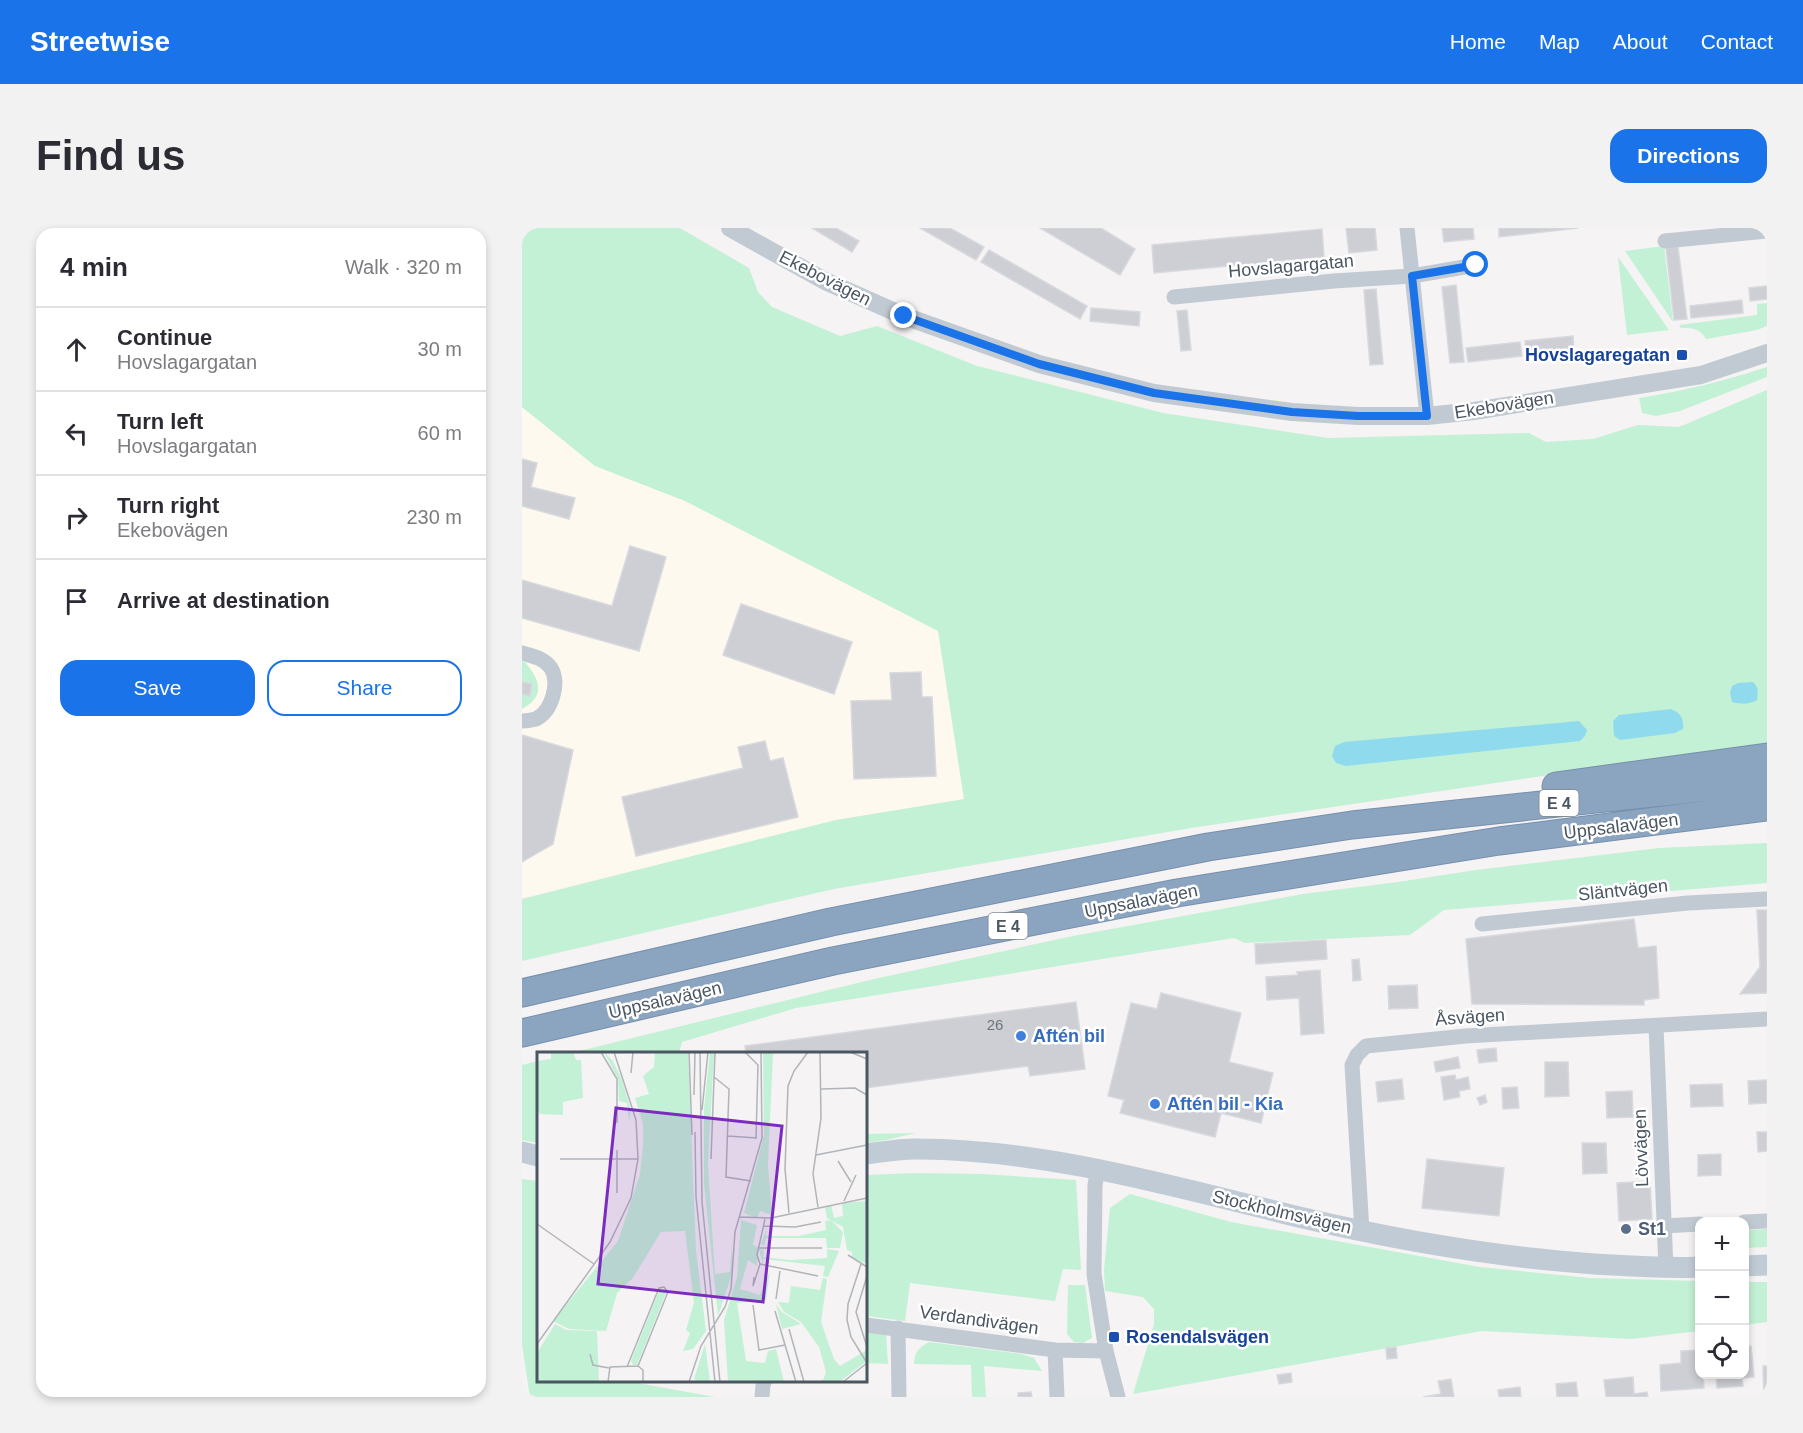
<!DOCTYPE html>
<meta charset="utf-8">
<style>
body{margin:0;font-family:Arial,sans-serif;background:#f2f2f3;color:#2b2b33}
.controls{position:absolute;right:18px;bottom:18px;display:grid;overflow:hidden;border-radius:12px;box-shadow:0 3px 9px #0003}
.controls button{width:54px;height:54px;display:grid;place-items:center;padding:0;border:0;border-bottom:2px solid #e1e1e2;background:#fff;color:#2b2b33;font:30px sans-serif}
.stop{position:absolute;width:18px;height:18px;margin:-14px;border:4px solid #1a73e8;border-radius:50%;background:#fff}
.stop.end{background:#1a73e8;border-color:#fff;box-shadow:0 2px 6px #0008}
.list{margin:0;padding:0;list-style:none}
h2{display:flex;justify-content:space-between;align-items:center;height:78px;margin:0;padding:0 24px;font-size:26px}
h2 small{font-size:20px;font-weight:400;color:#7c7c81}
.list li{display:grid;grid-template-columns:39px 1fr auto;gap:18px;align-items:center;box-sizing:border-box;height:84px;padding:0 24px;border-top:2px solid #e1e1e2}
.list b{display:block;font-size:22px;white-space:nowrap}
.list p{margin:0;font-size:20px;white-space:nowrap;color:#7c7c81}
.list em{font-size:20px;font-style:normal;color:#7c7c81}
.actions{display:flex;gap:12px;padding:18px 24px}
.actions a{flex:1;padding:14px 0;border:2px solid #1a73e8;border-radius:18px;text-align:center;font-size:21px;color:#1a73e8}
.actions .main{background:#1a73e8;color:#fff}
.icon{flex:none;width:33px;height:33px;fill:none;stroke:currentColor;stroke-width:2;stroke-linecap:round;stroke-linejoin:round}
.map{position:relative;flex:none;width:1245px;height:1169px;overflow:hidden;border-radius:18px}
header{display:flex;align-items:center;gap:36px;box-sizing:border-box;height:84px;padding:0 30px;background:#1a73e8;color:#fff}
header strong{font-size:28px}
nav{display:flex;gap:33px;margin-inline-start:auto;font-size:21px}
.intro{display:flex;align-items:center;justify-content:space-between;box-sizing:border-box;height:144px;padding:0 36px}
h1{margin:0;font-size:42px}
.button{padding:15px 27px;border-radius:18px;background:#1a73e8;color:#fff;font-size:21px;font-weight:700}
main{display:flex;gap:36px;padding:0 36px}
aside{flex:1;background:#fff;border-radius:18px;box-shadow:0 3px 9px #0003}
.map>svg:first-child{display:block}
.commercial{fill:#fdf9ef}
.green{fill:#c3f1d5}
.water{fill:#90daee}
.building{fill:#cdcfd5;stroke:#d7d9de;stroke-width:1.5}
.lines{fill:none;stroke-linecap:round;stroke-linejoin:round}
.motorway-casing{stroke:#7690ad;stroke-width:29}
.minor{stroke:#c1cad2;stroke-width:15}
.tertiary{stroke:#c1cad2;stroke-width:18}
.secondary{stroke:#c1cbd6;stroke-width:21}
.motorway{stroke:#8ba5c1;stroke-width:27}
.route{stroke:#1a73e8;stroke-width:8}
.transit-dot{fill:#1a4fb4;stroke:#fff;stroke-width:2}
.shop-dot{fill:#3f7fe0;stroke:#fff;stroke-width:2}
.service-dot{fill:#5c6f8a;stroke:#fff;stroke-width:2}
.labels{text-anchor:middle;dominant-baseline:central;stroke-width:5;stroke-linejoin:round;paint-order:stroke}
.number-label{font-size:15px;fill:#6b747e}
.shield{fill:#fff;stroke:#808990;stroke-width:1.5}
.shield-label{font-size:16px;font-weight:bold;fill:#4a5661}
.street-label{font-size:18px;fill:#4a5661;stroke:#fff}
.transit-label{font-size:18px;font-weight:bold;fill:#164399;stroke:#fff;text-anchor:end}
.shop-label{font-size:18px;font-weight:bold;fill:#366cbe;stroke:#fff;text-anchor:start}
.service-label{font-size:18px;font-weight:bold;fill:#4e5e75;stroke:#fff;text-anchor:start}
.inset-road{fill:none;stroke:#b1b4b9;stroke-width:1.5}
.view{fill:#7b2cbf;fill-opacity:0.15;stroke:#7b2cbf;stroke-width:3}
.inset-edge{fill:none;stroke:#4a5661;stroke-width:3}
</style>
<header>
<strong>Streetwise</strong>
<nav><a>Home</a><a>Map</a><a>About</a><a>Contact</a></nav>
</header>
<div class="intro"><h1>Find us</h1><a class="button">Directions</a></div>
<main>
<aside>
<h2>4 min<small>Walk · 320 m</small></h2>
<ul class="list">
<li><svg class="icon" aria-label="ahead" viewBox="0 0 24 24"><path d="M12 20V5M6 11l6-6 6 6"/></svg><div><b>Continue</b><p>Hovslagargatan</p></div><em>30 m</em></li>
<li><svg class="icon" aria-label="left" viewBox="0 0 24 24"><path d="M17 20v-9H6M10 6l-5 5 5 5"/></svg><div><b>Turn left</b><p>Hovslagargatan</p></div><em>60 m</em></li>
<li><svg class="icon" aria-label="right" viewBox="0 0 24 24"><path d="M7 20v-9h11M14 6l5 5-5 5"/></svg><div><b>Turn right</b><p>Ekebovägen</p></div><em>230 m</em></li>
<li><svg class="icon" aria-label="arrive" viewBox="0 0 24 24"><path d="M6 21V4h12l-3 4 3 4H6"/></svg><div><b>Arrive at destination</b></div></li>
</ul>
<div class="actions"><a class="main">Save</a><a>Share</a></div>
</aside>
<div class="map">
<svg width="1245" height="1169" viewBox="0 0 1245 1169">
<rect width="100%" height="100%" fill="#f5f3f3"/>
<path class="commercial" d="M 0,179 L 73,238 L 163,273 L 416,403 L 442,572 L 314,592 L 0,670 Z"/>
<path class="green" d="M 0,0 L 158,0 L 227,40 L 236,64 L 250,79 L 318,108 L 355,98 L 455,138 L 641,185 L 806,210 L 1007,205 L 1024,214 L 1071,211 L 1116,197 L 1157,199 L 1245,162 L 1245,518 L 1021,548 L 669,600 L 312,661 L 0,733 L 0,671 L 314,592 L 442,571 L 416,403 L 163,273 L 73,238 L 0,179 Z
M 1142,18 L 1151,94 L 1103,23 Z
M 1096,29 L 1147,102 L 1105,107 Z
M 1245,75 L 1245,98 L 1235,102 L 1184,111 C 1178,100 1170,100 1159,100 L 1157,97 L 1235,87 L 1235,76 Z
M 1245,139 L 1245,149 L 1158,183 L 1134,188 L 1120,185 L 1117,170 C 1161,163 1203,153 1245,139 Z
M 0,433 L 3,434 C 18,452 24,468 0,481 Z
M 1245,615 L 1245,655 L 922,682 L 888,707 L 723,715 L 712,710 L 274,780 L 160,814 L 157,825 L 49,825 L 352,751 L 551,708 L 781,666 L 876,654 L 954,642 L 1137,620 Z
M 16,833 L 16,915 L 0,912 L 0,837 Z
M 394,905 L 364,912 L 344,915 L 344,906 Z
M 393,945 L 459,946 L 554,952 L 559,1042 L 541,1041 L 533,1073 L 388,1055 L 383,1093 L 344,1088 L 344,947 Z
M 0,951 L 16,953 L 16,1152 L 104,1153 L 193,1169 L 8,1169 L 0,1117 Z
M 608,966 L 709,994 L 958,1039 L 1068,1050 L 1177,1053 L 1177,1103 L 1109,1111 L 960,1103 L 611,1166 L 632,1096 L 632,1081 L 621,1069 L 583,1063 L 582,1042 L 588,980 Z
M 1245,1001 L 1245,1019 L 1223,1020 L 1223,1002 Z
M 1222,1054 L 1245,1054 L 1245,1094 L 1223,1097 Z
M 546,1057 L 563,1057 L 570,1110 L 561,1115 L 552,1114 L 545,1106 Z
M 344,1105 L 364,1105 L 366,1136 L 344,1135 Z
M 407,1114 L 499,1126 L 512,1130 L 520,1143 L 462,1138 L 464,1169 L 450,1169 L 449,1137 L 392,1136 C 393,1124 396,1120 407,1114 Z"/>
<path class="water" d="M 1231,454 C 1237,459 1236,465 1235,472 C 1226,477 1220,476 1210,474 L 1208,465 L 1210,458 L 1216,455 Z
M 1149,481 C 1159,485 1162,491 1161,501 L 1153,505 L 1098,512 L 1092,508 L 1091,493 L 1097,487 Z
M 1057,493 L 1065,502 L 1063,508 L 1058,513 L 824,538 L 814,535 L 810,528 L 813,518 L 822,514 Z"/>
<path class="building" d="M 290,0 L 314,0 L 337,13 L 330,24 Z
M 398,0 L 428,0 L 462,19 L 454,32 Z
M 518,0 L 579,0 L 613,21 L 598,47 Z
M 824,0 L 853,0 L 855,22 L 827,25 Z
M 920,0 L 951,0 L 952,11 L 922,14 Z
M 977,0 L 1056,0 L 977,9 Z
M 800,1 L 802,29 L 632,45 L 630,17 Z
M 1156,19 L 1165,91 L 1152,92 L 1144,20 Z
M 467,22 L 565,78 L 558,91 L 459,34 Z
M 934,57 L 942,134 L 928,135 L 920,59 Z
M 1245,58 L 1245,71 L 1228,73 L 1227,60 Z
M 854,61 L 861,136 L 848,137 L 842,62 Z
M 1220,72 L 1221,85 L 1169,90 L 1168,78 Z
M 569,80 L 618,84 L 617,98 L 568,93 Z
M 665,82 L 669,122 L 659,123 L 655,83 Z
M 1051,108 L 1052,123 L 1004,127 L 1003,113 Z
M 998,114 L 1000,128 L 946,134 L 944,120 Z
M 0,231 L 15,235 L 9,259 L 53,270 L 47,291 L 0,278 Z
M 108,318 L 144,329 L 117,423 L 0,390 L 0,352 L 90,378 Z
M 219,376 L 330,414 L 312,466 L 201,427 Z
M 399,444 L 400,469 L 410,469 L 414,548 L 332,551 L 329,473 L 370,472 L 368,445 Z
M 0,454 L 10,456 L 8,468 L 0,466 Z
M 0,507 L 51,522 L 31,616 L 0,634 Z
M 243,513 L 248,533 L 261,530 L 276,589 L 114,628 L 100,569 L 221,540 L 216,519 Z
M 1235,682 L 1245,682 L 1245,765 L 1218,766 L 1238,739 Z
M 1112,691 L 1116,720 L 1134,718 L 1137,770 L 1122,772 L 1122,777 L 950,776 L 944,711 Z
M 804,712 L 805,731 L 734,736 L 733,716 Z
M 837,731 L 839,752 L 831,753 L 830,732 Z
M 798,742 L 802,805 L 779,807 L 777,770 L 745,772 L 744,749 L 776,747 L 775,744 Z
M 895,757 L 896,780 L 867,781 L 866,758 Z
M 639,765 L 719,785 L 707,834 L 751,845 L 739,895 L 699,885 L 693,909 L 598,885 L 602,872 L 586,868 L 609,775 L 635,781 Z
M 554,774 L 563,841 L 508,848 L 506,838 L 344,860 L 344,826 L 224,826 L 223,818 Z
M 974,820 L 975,833 L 957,835 L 955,822 Z
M 936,829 L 938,840 L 914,844 L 912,834 Z
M 1023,834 L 1046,834 L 1047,868 L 1023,869 Z
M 933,847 L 934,852 L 946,849 L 948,861 L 937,863 L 938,869 L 922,872 L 919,849 Z
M 880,851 L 882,871 L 856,874 L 854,854 Z
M 1245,852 L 1245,875 L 1227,876 L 1226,853 Z
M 1200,856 L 1201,878 L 1169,879 L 1168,857 Z
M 995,859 L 997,880 L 981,881 L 980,860 Z
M 1110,863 L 1111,889 L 1085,890 L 1084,864 Z
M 963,867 L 965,874 L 958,877 L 955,870 Z
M 1235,904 L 1245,904 L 1245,923 L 1236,924 Z
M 1060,915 L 1084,915 L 1085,945 L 1061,946 Z
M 1199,926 L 1199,947 L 1176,948 L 1176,927 Z
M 905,931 L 982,940 L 977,988 L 900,980 Z
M 1128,953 L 1130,991 L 1097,993 L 1095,955 Z
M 1229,1118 L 1232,1149 L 1220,1150 L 1221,1158 L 1195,1160 L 1194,1146 L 1222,1146 L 1222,1119 Z
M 874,1119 L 875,1130 L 865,1131 L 864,1120 Z
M 1178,1122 L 1178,1146 L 1181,1146 L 1182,1160 L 1139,1163 L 1138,1137 L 1159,1135 L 1159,1123 Z
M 1241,1138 L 1245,1138 L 1245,1168 L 1242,1168 Z
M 769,1145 L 770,1154 L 757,1156 L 755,1147 Z
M 1111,1149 L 1112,1166 L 1125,1164 L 1126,1169 L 1084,1169 L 1082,1152 Z
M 929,1151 L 932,1169 L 901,1169 L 919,1166 L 916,1153 Z
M 1054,1154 L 1056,1169 L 1035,1169 L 1034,1156 Z
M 998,1159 L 999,1169 L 977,1169 L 976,1162 Z
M 509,1164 L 510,1169 L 496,1169 L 496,1165 Z"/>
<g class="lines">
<defs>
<path id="motorway" d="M 1034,558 L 1245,529
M 0,765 L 309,694 L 686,619 L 830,597 L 1245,553
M 0,805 L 311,733 L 655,665 L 977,613 L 1245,579"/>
</defs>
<use href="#motorway" class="motorway-casing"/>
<path class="minor" d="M 885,0 L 905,188
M 1143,13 L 1245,3
M 652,69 L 812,53 L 890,48 L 954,37
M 0,425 C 10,428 22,430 29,440 C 38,455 30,483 14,491 C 10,492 4,493 0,493
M 960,696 L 1166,675 L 1245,671
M 1134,798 L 1144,1041
M 576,941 L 573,957 L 572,1046 L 584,1123 L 596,1169
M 1222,994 L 1245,993
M 1142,998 L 1178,996
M 840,1003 L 830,837 L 835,827 L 844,818 L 944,808 L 1245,791
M 344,1097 L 533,1122 L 584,1123
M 376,1100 L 377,1169
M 533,1122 L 535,1169
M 240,1169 L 241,1157 L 243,1152"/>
<path class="tertiary" d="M 208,0 L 303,53 L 382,88 L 517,136 L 632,165 L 770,184 L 836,188 L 905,188 L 952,183 L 1179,147 L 1245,125"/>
<path class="secondary" d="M 0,924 L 16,928
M 344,926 C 361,924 380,920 398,921 C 527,922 653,959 777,989 C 874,1012 974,1029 1073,1036 C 1108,1038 1142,1041 1178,1039
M 1222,1038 L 1245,1037"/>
<use href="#motorway" class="motorway"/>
</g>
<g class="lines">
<path class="route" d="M 382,88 L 517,136 L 632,165 L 770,184 L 836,188 L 905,188 L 890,48 L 954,37"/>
</g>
<g class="transit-dot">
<rect x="1154" y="121" width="12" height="12" rx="3"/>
<rect x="586" y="1103" width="12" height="12" rx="3"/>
</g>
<g class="shop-dot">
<circle cx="499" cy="808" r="6"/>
<circle cx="633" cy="876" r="6"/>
</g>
<circle class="service-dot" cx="1104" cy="1001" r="6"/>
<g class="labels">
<g class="number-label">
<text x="473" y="796">26</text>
</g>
<g class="shield">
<rect x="1017.5" y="562" width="39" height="26" rx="4.5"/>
<rect x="466.5" y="685" width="39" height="26" rx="4.5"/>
</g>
<g class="shield-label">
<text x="1037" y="575">E 4</text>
<text x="486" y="698">E 4</text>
</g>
<g class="street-label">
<text transform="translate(769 38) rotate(-5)">Hovslagargatan</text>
<text transform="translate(303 50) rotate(27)">Ekebovägen</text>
<text transform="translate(982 177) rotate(-9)">Ekebovägen</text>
<text transform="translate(1099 598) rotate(-7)">Uppsalavägen</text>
<text transform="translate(1101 662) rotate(-6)">Släntvägen</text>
<text transform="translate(619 673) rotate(-11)">Uppsalavägen</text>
<text transform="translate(143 772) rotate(-13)">Uppsalavägen</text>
<text transform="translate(948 789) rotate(-4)">Åsvägen</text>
<text transform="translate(1119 920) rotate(-92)">Lövvägen</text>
<text transform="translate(760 984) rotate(13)">Stockholmsvägen</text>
<text transform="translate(457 1092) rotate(8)">Verdandivägen</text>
</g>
<g class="transit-label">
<text x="1148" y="127">Hovslagaregatan</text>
<text x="604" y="1109" text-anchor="start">Rosendalsvägen</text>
</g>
<g class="shop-label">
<text x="511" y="808">Aftén bil</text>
<text x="645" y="876">Aftén bil - Kia</text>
</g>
<g class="service-label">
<text x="1116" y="1001">St1</text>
</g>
</g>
<g transform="translate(15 824)">
<rect width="330" height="330" fill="#f5f3f3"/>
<path d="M 14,0 L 36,0 L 39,8 L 44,8 L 46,46 L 26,50 L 26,63 L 3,62 L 0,58 L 0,9 L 14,7 ZM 67,0 L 76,9 L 85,28 L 94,59 L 92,70 L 90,51 L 82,49 L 81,27 ZM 118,0 L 151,0 L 159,198 L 169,279 L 156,297 L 146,299 L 153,281 L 149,278 L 157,251 L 148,179 L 124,180 L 96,226 L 80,241 L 69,279 L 32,277 L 16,269 L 81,189 L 103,122 L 106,91 L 106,72 L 98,46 L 112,42 L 106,24 L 117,15 ZM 173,0 L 177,0 L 171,112 L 178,222 L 193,220 L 195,190 L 195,222 L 181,264 L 167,132 L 167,57 ZM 226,0 L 236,0 L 231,113 L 235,163 L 223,159 L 220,166 L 207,161 L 227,83 ZM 330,149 L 330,212 L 315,206 L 315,200 L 310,198 L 306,175 L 290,166 L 288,155 L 294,153 L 297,166 L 306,164 L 305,151 ZM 204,168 L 220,173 L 216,193 L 221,195 L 220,214 L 211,208 L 203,237 L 223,243 L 233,219 L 229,248 L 200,251 L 209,309 L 228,311 L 231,299 L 239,297 L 247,330 L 191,330 L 187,268 L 200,225 ZM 294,168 L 306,180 L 303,196 L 290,196 L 289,186 L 229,186 L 227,194 L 224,192 L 230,176 L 229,184 L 262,184 L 289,178 L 288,169 ZM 222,197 L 227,198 L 226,205 L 253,208 L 290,206 L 290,197 L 302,199 L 291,225 L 286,224 L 288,214 L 226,207 L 226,213 ZM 286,226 L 290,227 L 284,270 L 297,307 L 303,314 L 330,298 L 330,309 L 302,330 L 279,330 L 286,328 L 289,320 L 282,295 L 264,270 L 247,260 L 241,250 L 252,251 L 254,234 L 283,238 ZM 127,237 L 129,241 L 100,313 L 96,313 L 94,309 L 122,239 ZM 239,252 L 245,260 L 264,272 L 245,277 ZM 18,272 L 29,278 L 60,279 L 62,330 L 0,330 L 0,301 ZM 168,292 L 173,330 L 161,330 L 157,327 Z" fill="#c3f1d5"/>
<path class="inset-road" d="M 64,0 L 80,27 L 80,71M 152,0 L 155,83M 163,0 L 165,150 L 183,330M 208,0 L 221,13 L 219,86M 313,0 L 330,7M 94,21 L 96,0M 177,25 L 192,37 L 189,125 L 214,129M 284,37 L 318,36 L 330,43M 157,43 L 158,0M 165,58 L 171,0M 158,80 L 159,145 L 178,330M 191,84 L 220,86M 279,103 L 330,93M 23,107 L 101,107M 174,107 L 178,0M 301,109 L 314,130M 80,141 L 80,98M 307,149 L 319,123M 281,155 L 276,122 L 284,66 L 283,0M 252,161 L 248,117 L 251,34 L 257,19 L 271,0M 202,165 L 234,166 L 330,146M 228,167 L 220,203 L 223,212 L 281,224M 0,172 L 57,212M 227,174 L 258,175 L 284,170M 222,196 L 285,196M 311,203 L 330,215M 324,212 L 311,252 L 310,268 L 314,285 L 330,311M 330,224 L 319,260 L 330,295M 217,225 L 216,234 L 223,212M 239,247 L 243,219M 216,253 L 222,298 L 248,293M 238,259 L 259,330M 252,277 L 267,330M 0,292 L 73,190 L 94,146 L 101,107 L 99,68 L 77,0M 53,302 L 56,313 L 72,316M 101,314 L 106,318 L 106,330M 90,315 L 122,236 L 127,235 L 131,240 L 101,314M 71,330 L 73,315 L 101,314M 152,330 L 164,294 L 188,255 L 194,237 L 198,180 L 225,86 L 224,0M 306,330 L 330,311"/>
<path class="view" d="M 79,56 L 245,74 L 226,250 L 61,232 Z"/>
<rect width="330" height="330" class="inset-edge"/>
</g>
</svg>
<div class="controls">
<button>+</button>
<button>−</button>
<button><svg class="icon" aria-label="locate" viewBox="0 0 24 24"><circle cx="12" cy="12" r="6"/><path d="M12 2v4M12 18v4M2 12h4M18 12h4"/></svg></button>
</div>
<div class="stop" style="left:954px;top:37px"></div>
<div class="stop end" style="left:382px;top:88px"></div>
</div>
</main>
